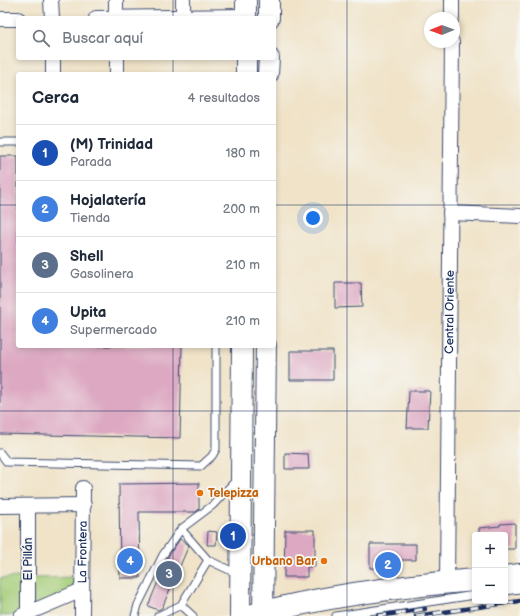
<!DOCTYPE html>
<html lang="es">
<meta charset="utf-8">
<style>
body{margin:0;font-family:"Balsamiq Sans",sans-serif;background:#f6f6f7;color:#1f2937}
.controls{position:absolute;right:12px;bottom:12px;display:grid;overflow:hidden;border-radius:4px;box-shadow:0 2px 6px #0003}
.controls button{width:36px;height:36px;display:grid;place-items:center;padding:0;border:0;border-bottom:1px solid #e0e1e3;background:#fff;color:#1f2937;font:20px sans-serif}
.compass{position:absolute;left:424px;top:12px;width:36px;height:36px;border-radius:50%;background:#fff;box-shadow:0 2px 6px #0003;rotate:269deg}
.you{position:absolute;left:313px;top:218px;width:14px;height:14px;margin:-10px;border:3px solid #fff;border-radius:50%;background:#1a73e8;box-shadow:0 0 0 6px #1a73e833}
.badge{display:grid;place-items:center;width:26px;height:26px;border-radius:50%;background:#c8321e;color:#fff;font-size:13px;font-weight:700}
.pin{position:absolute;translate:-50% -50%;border:2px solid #fff;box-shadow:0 1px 4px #0006}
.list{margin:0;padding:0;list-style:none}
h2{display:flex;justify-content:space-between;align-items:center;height:52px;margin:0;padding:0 16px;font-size:17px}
h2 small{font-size:13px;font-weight:400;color:#747a83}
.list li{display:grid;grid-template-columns:26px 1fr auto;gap:12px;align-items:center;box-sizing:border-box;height:56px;padding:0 16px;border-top:1px solid #e0e1e3}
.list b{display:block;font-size:15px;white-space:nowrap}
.list p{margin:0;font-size:13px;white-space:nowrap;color:#747a83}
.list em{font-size:13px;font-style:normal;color:#747a83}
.icon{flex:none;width:22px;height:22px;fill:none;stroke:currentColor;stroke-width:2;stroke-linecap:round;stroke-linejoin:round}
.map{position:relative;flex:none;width:520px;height:616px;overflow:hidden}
.search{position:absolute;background:#fff;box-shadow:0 2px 6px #0003;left:16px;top:16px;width:260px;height:44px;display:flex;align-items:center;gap:10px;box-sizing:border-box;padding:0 14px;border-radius:4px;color:#747a83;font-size:15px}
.panel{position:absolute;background:#fff;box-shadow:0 2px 6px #0003;left:16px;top:72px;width:260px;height:276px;border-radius:4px}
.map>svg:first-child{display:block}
.green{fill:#a4cc77;stroke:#607e6a}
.building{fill:#dda9c2}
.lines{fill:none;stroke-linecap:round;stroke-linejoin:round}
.lane-casing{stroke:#3b4a6e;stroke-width:9}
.street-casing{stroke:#3b4a6e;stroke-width:16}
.secondary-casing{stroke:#3b4a6e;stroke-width:22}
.primary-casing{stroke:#3b4a6e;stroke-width:24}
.lane{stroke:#fff;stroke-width:7}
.street{stroke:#fff;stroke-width:14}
.secondary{stroke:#fff;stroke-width:20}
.primary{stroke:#fff;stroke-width:22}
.rail-casing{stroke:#1b2f5e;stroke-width:4.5}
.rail{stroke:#f6f6f2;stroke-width:3;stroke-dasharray:9;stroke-linecap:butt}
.grid{fill:none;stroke:#1b2f5e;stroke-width:1;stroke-opacity:0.55}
.food-dot{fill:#e8710a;stroke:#f6f6f2;stroke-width:1.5}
.labels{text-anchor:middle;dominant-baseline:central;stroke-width:3.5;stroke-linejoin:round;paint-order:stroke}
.street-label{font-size:12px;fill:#1b2f5e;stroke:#f6f6f2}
.food-label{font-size:12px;font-weight:bold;fill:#c56008;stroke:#f6f6f2;text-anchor:start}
</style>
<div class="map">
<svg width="520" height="616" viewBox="0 0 520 616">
<rect width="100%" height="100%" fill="#f6f6f2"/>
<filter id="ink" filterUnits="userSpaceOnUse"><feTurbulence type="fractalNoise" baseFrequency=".025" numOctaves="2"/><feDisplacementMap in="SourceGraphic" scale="8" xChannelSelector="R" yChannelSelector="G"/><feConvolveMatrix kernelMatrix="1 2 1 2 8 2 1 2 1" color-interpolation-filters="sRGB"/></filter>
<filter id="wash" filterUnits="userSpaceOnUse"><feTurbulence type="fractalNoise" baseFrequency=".012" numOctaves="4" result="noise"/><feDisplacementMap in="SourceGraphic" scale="16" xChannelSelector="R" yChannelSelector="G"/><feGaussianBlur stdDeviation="0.9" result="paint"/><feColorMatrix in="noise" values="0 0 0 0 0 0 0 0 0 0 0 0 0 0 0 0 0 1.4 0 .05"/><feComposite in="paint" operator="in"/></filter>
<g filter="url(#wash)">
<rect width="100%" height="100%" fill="#f0e3c8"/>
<path class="green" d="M 21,577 L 22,615 L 0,616 L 0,578 Z
M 77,577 L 77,593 L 33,611 L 32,578 Z"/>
<g id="blocks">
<path class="building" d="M 0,156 L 18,156 L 18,346 L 182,346 L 180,438 L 0,434 Z
M 335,283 L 361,283 L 362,307 L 335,308 Z
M 290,351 L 333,351 L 333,380 L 290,380 Z
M 409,391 L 430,391 L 428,428 L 407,428 Z
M 285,453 L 308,454 L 309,469 L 285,469 Z
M 199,483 L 199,509 L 196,512 L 139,512 L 140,578 L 120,578 L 119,484 Z
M 515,523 L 515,549 L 505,549 L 505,535 L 479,535 L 479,528 L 500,526 L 500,524 Z
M 285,530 L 315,530 L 315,567 L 307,567 L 307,577 L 284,577 Z
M 208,531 L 217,532 L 216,545 L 207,545 Z
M 180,539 L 189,545 L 162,608 L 158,610 L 148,606 L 169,555 Z
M 370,544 L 416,544 L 416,560 L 390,560 L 390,569 L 370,568 Z"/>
</g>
</g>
<g filter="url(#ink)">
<use href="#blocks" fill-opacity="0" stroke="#3b4a6e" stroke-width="1"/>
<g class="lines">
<defs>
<path id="lane" d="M 0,142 L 18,142
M 0,453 L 7,462 L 201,466 L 212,456 L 216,449 L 216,346
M 181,529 L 208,560 L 238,574
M 505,591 L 520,589
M 181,605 L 208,560
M 135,616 L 138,605 L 163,555 L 181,529 L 213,505 L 237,479
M 158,616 L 181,605 L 193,616
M 336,616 L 475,595"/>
<g id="street">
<path d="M 51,0 L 52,18"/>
<path d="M 116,0 L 116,18"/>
<path d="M 183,17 L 183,0"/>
<path d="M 96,18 L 246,16"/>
<path d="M 452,18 L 452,0"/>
<path d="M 0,19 L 18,19"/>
<path d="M 53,58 L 53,74"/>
<path d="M 117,58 L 117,74"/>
<path d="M 450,213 L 520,216"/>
<path d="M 0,506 L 84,505"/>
<path d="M 28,506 L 28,613"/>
<path id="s1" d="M 447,582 L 452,42"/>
<path d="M 21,616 L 82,590"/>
<path id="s2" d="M 82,616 L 83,488"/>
</g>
<path id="secondary" d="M 246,18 L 246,0
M 269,18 L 269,0
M 246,74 L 246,58
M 268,74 L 269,58
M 240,616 L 242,346
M 263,616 L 266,346"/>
<path id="primary" d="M 505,577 L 520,575
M 249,616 C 322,596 400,586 475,580"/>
</defs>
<use href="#lane" class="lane-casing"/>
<use href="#street" class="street-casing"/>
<use href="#secondary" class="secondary-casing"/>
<use href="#primary" class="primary-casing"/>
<use href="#lane" class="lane"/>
<use href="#street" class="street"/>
<use href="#secondary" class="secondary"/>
<use href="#primary" class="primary"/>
<defs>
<path id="rail" d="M 378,616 L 425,609
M 416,616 L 520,601"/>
</defs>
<use href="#rail" class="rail-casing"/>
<use href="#rail" class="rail"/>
</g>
</g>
<path class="grid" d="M 173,0 L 173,18M 347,0 L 347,616M 173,58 L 173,74M 0,205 L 18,205M 274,205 L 520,205M 173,346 L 173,616M 0,411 L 520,411"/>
<g class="food-dot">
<circle cx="200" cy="493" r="4"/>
<circle cx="324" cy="561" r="4"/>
</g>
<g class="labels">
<g class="street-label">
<text stroke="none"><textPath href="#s1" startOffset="270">Central Oriente</textPath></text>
<text stroke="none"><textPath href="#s2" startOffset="64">La Frontera</textPath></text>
<text transform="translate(28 559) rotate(-90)">El Pillán</text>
</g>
<g class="food-label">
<text x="208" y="493">Telepizza</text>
<text x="316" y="561" text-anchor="end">Urbano Bar</text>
</g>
</g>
</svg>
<div class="controls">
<button>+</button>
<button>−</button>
</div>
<svg class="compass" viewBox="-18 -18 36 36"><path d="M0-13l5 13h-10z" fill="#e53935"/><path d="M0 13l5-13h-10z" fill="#747a83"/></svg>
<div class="you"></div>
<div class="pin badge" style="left:233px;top:536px;background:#1a4fb4">1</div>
<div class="pin badge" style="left:388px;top:565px;background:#3f7fe0">2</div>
<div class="pin badge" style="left:169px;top:574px;background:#5c6f8a">3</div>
<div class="pin badge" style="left:130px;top:561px;background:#3f7fe0">4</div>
<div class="search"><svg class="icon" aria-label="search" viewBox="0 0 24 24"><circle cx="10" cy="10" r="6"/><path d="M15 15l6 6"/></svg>Buscar aquí</div>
<section class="panel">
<h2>Cerca<small>4 resultados</small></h2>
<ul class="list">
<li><span class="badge" style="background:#1a4fb4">1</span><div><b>(M) Trinidad</b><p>Parada</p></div><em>180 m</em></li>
<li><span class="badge" style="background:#3f7fe0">2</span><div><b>Hojalatería</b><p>Tienda</p></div><em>200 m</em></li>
<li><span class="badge" style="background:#5c6f8a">3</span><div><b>Shell</b><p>Gasolinera</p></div><em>210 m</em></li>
<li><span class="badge" style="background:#3f7fe0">4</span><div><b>Upita</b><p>Supermercado</p></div><em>210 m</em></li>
</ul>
</section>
</div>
